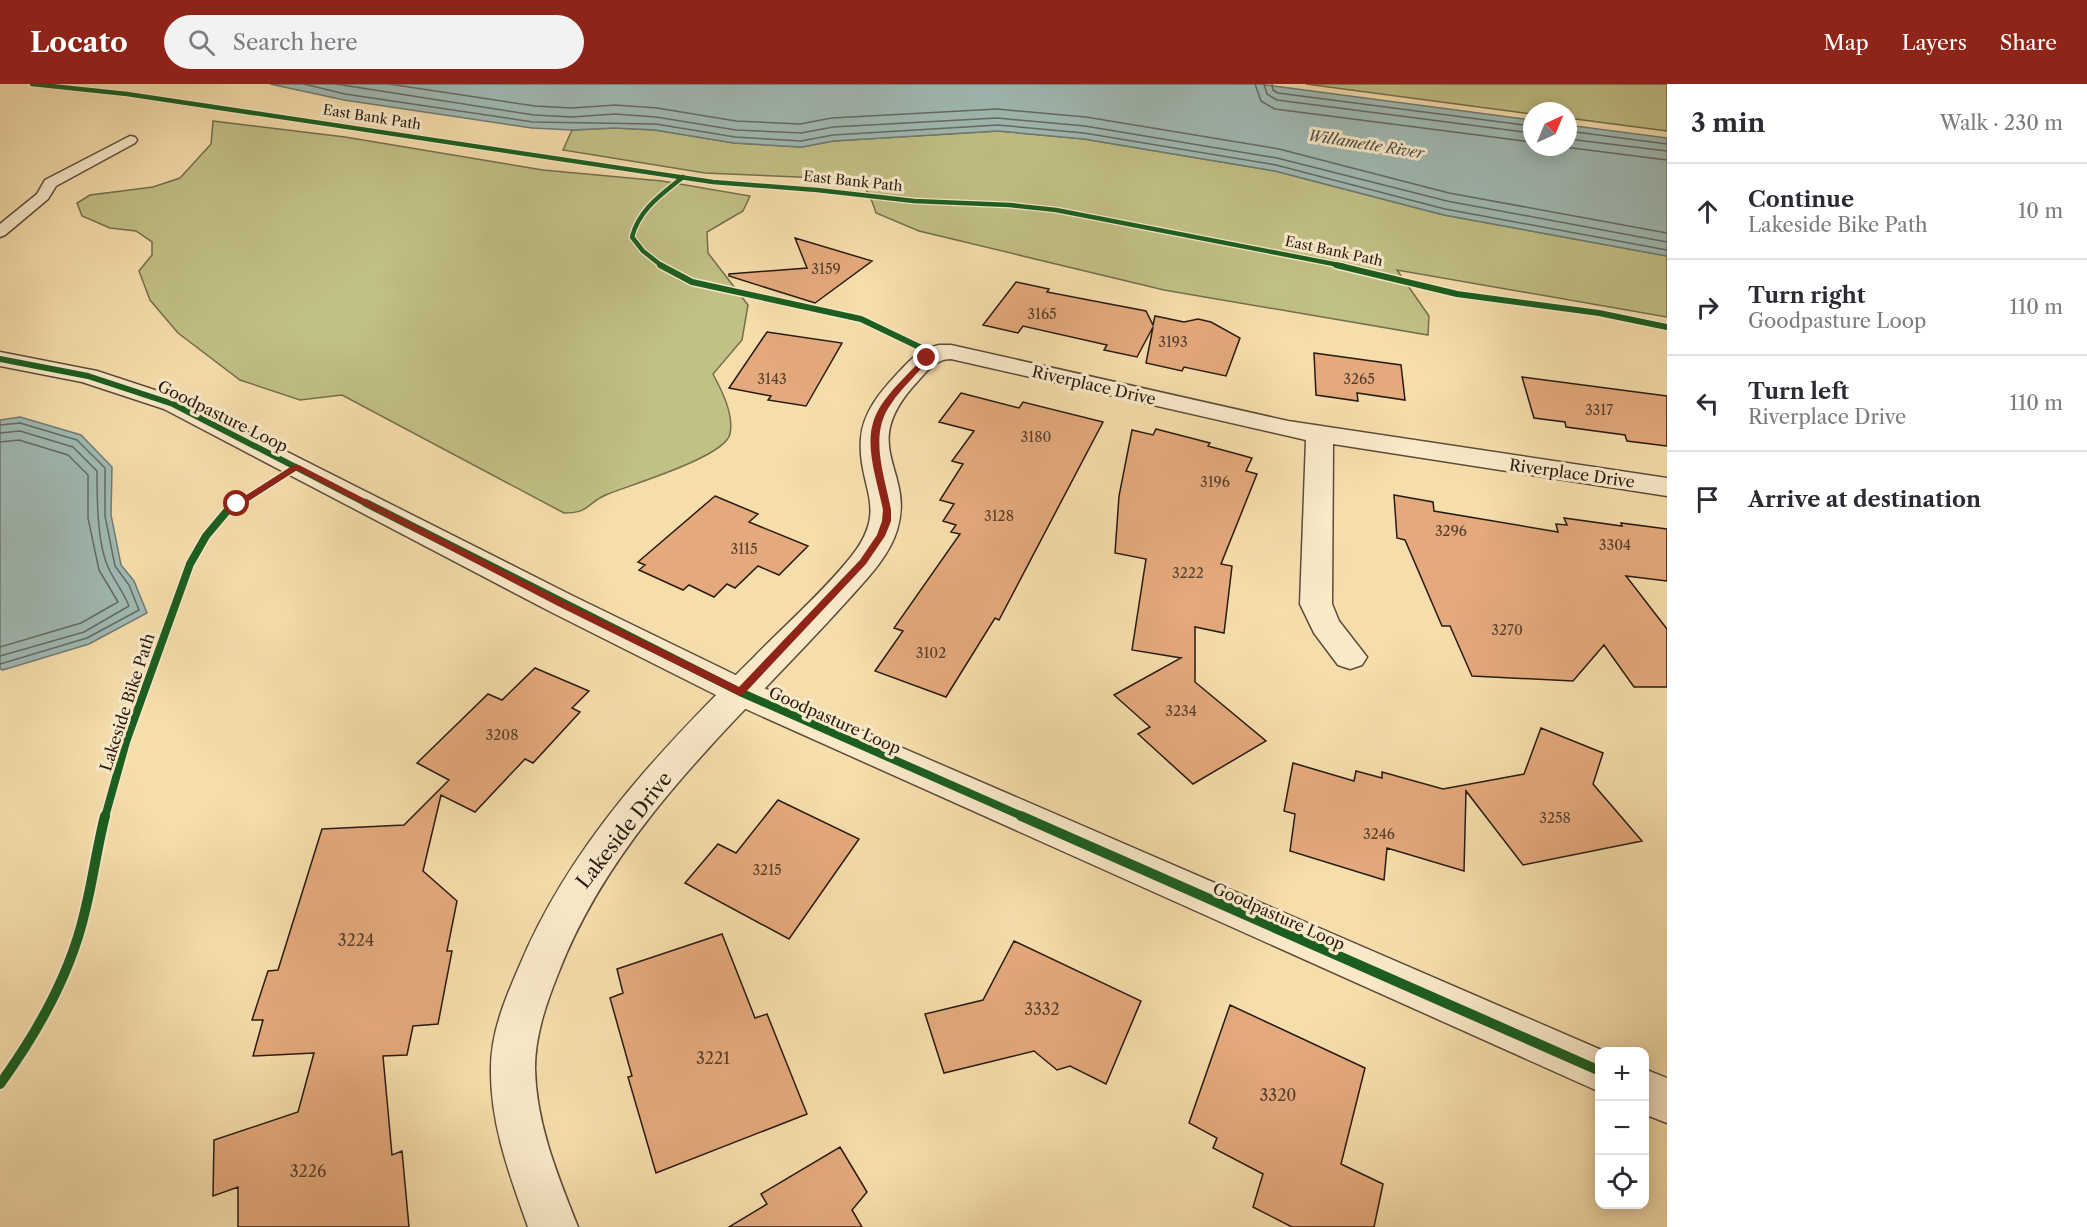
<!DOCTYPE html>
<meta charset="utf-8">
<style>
body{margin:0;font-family:"Libre Caslon Text",serif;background:#f2f2f3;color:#2b2b33}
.controls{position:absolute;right:18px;bottom:18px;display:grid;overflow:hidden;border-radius:12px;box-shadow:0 3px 15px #0003}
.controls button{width:54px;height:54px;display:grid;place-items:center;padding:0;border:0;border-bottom:2px solid #e1e1e2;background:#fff;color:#2b2b33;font:30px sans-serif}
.compass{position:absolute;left:1523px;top:18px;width:54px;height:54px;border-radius:50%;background:#fff;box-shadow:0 3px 15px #0003;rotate:44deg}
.stop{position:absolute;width:18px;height:18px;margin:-14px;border:4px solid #8f2418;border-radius:50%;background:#fff}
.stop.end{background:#8f2418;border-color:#fff;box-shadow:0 2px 6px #0008}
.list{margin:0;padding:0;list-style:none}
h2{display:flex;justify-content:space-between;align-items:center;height:78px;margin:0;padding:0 24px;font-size:26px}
h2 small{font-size:20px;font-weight:400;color:#7c7c81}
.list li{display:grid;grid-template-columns:39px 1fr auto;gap:18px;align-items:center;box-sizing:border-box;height:96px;padding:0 24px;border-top:2px solid #e1e1e2}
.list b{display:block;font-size:22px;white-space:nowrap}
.list p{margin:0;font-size:20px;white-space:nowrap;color:#7c7c81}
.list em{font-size:20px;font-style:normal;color:#7c7c81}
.icon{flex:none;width:33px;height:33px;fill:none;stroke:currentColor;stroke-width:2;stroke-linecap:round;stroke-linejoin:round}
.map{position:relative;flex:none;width:1667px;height:1143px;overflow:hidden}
header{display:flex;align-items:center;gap:36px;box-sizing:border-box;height:84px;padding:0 30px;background:#8f2418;color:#fff}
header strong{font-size:28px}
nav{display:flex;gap:33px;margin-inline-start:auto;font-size:21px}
.search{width:420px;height:54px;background:#f2f2f3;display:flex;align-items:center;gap:15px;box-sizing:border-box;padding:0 21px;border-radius:33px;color:#7c7c81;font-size:22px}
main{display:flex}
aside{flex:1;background:#fff}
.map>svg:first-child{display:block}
.green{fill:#c1c086;stroke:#746e4c;stroke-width:1.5}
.water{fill:#a0bab4;stroke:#707b74;stroke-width:1.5}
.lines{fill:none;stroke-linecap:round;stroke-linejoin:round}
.shore{stroke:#646b64;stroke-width:1.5}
.building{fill:#e4a97c;stroke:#281c13;stroke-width:1.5}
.service-casing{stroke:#5c4c39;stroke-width:3}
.minor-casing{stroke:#5c4c39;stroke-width:3}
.tertiary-casing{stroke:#5c4c39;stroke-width:3}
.service{fill:#f9e9c9;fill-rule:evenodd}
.minor{fill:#f9e9c9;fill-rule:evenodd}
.tertiary{fill:#f9e9c9;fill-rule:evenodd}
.cycleway-far3-casing{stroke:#f9e9c9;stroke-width:7}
.cycleway-far2-casing{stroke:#f9e9c9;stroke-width:9}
.cycleway-far1-casing{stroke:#f9e9c9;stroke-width:11}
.cycleway-casing{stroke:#f9e9c9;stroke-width:14}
.cycleway-far3{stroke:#1b5e20;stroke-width:4.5}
.cycleway-far2{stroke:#1b5e20;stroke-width:6}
.cycleway-far1{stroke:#1b5e20;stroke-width:8}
.cycleway{stroke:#1b5e20;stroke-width:10}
.route{fill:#8f2418}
.labels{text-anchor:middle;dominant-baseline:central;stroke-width:6;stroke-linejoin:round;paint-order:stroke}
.far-street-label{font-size:14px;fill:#281c13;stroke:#f9e9c9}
.number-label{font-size:14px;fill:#573f2d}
.far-water-label{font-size:15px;font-style:italic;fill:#4c4b43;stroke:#f9e9c9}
.street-label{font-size:16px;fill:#281c13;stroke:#f9e9c9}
.near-number-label{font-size:16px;fill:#573f2d}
.near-street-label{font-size:20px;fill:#281c13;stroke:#f9e9c9}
</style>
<header>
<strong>Locato</strong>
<div class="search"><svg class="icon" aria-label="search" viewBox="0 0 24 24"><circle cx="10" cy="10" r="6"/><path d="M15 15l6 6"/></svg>Search here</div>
<nav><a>Map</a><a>Layers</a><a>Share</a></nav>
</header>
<main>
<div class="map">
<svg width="1667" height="1143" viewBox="0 0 1667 1143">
<rect width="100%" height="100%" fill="#f6ddac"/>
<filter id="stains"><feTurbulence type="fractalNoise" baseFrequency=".00333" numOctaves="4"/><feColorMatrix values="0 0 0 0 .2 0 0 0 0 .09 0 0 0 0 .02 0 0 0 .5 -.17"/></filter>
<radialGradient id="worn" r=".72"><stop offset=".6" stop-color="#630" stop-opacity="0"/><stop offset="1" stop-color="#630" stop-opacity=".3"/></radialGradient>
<path class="green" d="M 1306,0 L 1667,0 L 1667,47 L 1568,34 L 1568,27 L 1532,27 L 1532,30 Z
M 213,37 L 345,53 L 543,86 L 662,97 L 750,112 L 743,127 L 707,148 L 708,169 L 748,221 L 742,256 L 713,290 C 722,307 734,330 730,350 C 725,373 630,401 608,410 C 587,418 591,429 564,429 L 342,311 L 300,316 L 240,296 L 178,249 L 150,216 L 139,187 L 152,171 L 152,158 L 136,147 L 110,144 L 82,132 L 77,119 L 90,111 L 153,103 L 180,94 L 211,60 Z
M 615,44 L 655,46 L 734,59 L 802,63 L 833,57 L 998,47 L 1084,55 L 1275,87 L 1444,131 L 1667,172 L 1667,233 L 1397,186 L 1429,232 L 1428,251 L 1164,206 L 919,147 L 876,129 C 869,108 868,101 846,95 L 705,89 L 563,66 L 572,46 Z"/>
<path class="water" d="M 270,0 L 1259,0 L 1532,36 L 1532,63 L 1568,63 L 1568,41 L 1667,54 L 1667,172 L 1444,131 L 1275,87 L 1084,55 L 998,47 L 833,57 L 802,63 L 734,59 L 655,46 L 615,44 L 572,46 L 532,44 L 344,16 Z
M 20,333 L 81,351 L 112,383 L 111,431 L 121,481 L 134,497 L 147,529 L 89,560 L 3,586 L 0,585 L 0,336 Z"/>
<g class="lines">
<path class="shore" d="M 304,0 L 345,10 L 533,38 L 656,40 L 735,53 L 801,57 L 833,51 L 998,41 L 1084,49 L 1276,81 L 1445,125 L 1667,166
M 336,0 L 534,31 L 572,33 L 615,30 L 656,33 L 736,46 L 801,49 L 833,43 L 997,34 L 1085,42 L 1277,74 L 1447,117 L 1667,158
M 389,0 L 535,22 L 572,24 L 615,21 L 657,24 L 736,37 L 800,40 L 832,34 L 997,25 L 1086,33 L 1279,65 L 1449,109 L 1667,149
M 1255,0 L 1261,17 L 1275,25 L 1532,58
M 1264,0 L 1267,10 L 1277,16 L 1532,49
M 1272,0 L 1273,6 L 1278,9 L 1532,42
M 1568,47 L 1667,60
M 1568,55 L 1667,67
M 1564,63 L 1667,76
M 0,341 L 20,339 L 77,356 L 105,384 L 105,432 L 115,482 L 129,501 L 139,526 L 87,554 L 0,580
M 0,349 L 20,347 L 73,363 L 97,387 C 97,414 97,461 109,485 C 115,498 123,507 129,522 L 84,548 L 0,572
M 0,358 L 19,356 L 68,371 L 88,391 L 88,434 L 99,486 L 118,518 L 81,539 L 0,563"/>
</g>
<path class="building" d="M 795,154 L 872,177 L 815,219 L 729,192 L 729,190 L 807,184 Z
M 1016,198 L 1049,205 L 1047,208 L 1146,227 L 1153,241 L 1155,232 L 1184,238 L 1198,235 L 1211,238 L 1240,254 L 1226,292 L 1184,283 L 1182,287 L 1146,279 L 1153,243 L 1137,273 L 1104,266 L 1107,261 L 1023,242 L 1018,249 L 983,241 Z
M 767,248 L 842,259 L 806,322 L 768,316 L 771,312 L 729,304 Z
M 1314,269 L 1401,281 L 1405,316 L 1357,309 L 1358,317 L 1316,311 Z
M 1522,293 L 1667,312 L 1667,362 L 1627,357 L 1625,351 L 1566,343 L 1565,338 L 1534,334 Z
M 961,309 L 1019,324 L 1023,318 L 1103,338 L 999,536 L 995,534 L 946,613 L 875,587 L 903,547 L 894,544 L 960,450 L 951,448 L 956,441 L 943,437 L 954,420 L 940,416 L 963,380 L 952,377 L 974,347 L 939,338 Z
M 1156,345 L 1210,359 L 1208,362 L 1252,374 L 1246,387 L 1257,390 L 1221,480 L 1232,482 L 1224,549 L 1195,543 L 1195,598 L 1266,657 L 1193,700 L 1138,650 L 1150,643 L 1114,611 L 1181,574 L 1132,566 L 1146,475 L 1115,469 L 1119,412 L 1132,346 L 1153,351 Z
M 1394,411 L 1433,418 L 1434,427 L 1558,448 L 1556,440 L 1567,441 L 1564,434 L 1622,442 L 1621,439 L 1667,445 L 1667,497 L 1626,492 L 1667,545 L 1667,603 L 1634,603 L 1604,561 L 1573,597 L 1472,592 L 1450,542 L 1442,542 L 1405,456 L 1397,454 Z
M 715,412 L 758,430 L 749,438 L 808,462 L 779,491 L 758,482 L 735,504 L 727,500 L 714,513 L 689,501 L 683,506 L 639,486 L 645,481 L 638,478 Z
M 535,584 L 589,607 L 572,624 L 580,628 L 533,679 L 525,675 L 475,728 L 441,711 L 423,787 L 457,817 L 447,867 L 452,867 L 438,940 L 413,942 L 407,971 L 383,972 L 392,1071 L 402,1067 L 409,1143 L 238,1143 L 238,1103 L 213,1112 L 214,1056 L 298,1028 L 314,969 L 253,972 L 263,936 L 252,936 L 268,887 L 278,886 L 322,745 L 404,741 L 449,696 L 417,679 L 488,610 L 502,616 Z
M 1541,644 L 1603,669 L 1593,700 L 1642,757 L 1523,781 L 1466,707 L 1464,787 L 1387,764 L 1384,796 L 1290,767 L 1295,730 L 1284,727 L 1293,679 L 1354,697 L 1356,687 L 1382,694 L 1382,688 L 1443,705 L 1524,690 Z
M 778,716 L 859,755 L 789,855 L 685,799 L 718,760 L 736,769 Z
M 722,850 L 755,934 L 767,930 L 807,1030 L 656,1089 L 628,993 L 632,992 L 610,914 L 623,909 L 617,885 Z
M 1014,857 L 1141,917 L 1106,1000 L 1070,982 L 1057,986 L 1034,967 L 944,989 L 925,930 L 983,916 Z
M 1230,921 L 1365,984 L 1341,1080 L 1383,1100 L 1374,1143 L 1292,1143 L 1253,1123 L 1263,1090 L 1213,1064 L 1217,1054 L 1189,1039 Z
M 840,1063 L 867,1108 L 852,1126 L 862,1143 L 729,1143 L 767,1120 L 761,1110 Z"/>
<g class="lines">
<defs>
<path id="service" d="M 130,52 L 135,53 L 137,56 L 135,59 L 56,102 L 48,115 L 5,151 L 0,153 L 0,140 L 37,110 L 45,96 Z"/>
<path id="minor" d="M 939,261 L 951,261 L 1288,337 L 1667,394 L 1667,412 L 1333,360 L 1332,520 L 1339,537 L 1367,573 L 1362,581 L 1350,585 L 1338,581 L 1314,549 L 1300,520 L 1306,356 L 951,275 C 936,275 928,286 918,297 C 855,364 916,385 897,446 C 889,473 865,497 847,517 C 742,634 616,739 558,890 C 546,920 535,952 535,984 C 536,1040 558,1092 578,1143 L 528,1143 C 510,1092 490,1040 491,984 C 491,949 505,915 519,883 C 570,760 661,665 754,573 C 786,540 821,510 850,474 C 891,424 857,404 861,354 C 863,329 880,308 897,290 C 910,276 920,265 939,261 Z"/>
<path id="tertiary" d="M 0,268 L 97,287 L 182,315 L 573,512 L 752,599 L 1606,968 L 1600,968 L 1600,1008 L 728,617 L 551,528 L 164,325 L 82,298 L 0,282 Z
M 1644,985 L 1667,994 L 1667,1039 L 1644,1030 Z"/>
</defs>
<use href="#service" class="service-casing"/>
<use href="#minor" class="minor-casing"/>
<use href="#tertiary" class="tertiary-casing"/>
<use href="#service" class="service"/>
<use href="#minor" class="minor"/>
<use href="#tertiary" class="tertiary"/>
<defs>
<path id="cycleway-far3" d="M 32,0 L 127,10 L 713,98 L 817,106 L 914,117 L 1010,121 L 1056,126 L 1344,182
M 662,182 L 643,167 L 632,153 C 639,125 662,110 683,93"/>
<path id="cycleway-far2" d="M 660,181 L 692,198 L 861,235 L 934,270
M 1336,181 L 1457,210 L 1599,229 L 1667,243
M 0,275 L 88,292 L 173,320 L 369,421
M 237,421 L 296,383"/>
<path id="cycleway-far1" d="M 366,419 L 740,608 L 1024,733
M 105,733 L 126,658 L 190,480 L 206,452 L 227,427 L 240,419"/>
<path id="cycleway" d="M 1021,732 L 1600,987
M 0,1000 C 37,949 71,889 85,827 C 93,795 97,763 105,732"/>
</defs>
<use href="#cycleway-far3" class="cycleway-far3-casing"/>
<use href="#cycleway-far2" class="cycleway-far2-casing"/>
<use href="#cycleway-far1" class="cycleway-far1-casing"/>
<use href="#cycleway" class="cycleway-casing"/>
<use href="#cycleway-far3" class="cycleway-far3"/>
<use href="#cycleway-far2" class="cycleway-far2"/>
<use href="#cycleway-far1" class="cycleway-far1"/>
<use href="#cycleway" class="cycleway"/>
</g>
<path class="route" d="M 924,273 L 930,274 C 918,290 902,303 891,320 C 868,351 885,392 891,426 L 891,437 L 885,452 L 866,480 L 743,611 L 740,612 L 558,522 L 297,386 L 240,422 L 232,420 L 294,381 L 299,381 L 565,518 L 739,603 L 860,476 L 877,451 L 882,437 L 883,426 C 878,400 865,365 873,339 C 880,314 907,292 924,273 Z"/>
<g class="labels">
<g class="far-street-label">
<text transform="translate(372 33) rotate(9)">East Bank Path</text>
<text transform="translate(853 97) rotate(6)">East Bank Path</text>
<text transform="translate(1334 167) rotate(12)">East Bank Path</text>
</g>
<g class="number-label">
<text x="826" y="185">3159</text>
<text x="1042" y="230">3165</text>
<text x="1173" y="258">3193</text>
<text x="772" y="295">3143</text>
<text x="1359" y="295">3265</text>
<text x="1599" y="326">3317</text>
<text x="1036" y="353">3180</text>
<text x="1215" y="398">3196</text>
<text x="999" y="432">3128</text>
<text x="1451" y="447">3296</text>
<text x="1615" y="461">3304</text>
<text x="744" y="465">3115</text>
<text x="1188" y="489">3222</text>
<text x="1507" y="546">3270</text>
<text x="931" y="569">3102</text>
<text x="1181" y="627">3234</text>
<text x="502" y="651">3208</text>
<text x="1555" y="734">3258</text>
<text x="1379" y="750">3246</text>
<text x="767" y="786">3215</text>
</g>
<g class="far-water-label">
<text transform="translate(1366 60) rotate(9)">Willamette River</text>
</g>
<g class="street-label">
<text transform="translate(1094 301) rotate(13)">Riverplace Drive</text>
<text transform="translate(223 332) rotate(26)">Goodpasture Loop</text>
<text transform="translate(1572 389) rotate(8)">Riverplace Drive</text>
<text transform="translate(127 618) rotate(-72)">Lakeside Bike Path</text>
<text transform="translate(835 636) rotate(24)">Goodpasture Loop</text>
<text transform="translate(1279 832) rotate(24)">Goodpasture Loop</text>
</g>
<g class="near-number-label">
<text x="356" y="856">3224</text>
<text x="1042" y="925">3332</text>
<text x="713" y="974">3221</text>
<text x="1278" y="1011">3320</text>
<text x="308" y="1087">3226</text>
</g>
<g class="near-street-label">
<text transform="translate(624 746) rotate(-52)">Lakeside Drive</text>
</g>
</g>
<rect width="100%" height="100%" filter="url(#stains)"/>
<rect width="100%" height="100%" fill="url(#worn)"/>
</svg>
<div class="controls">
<button>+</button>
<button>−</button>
<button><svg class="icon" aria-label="locate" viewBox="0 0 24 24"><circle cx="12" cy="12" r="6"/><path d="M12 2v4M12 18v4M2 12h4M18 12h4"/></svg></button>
</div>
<svg class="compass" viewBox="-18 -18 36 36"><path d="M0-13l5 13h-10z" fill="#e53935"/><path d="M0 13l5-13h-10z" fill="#7c7c81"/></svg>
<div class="stop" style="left:237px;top:420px"></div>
<div class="stop end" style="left:927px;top:274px"></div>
</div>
<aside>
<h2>3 min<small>Walk · 230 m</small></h2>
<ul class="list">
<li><svg class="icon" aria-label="ahead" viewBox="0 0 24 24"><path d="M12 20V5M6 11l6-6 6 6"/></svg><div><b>Continue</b><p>Lakeside Bike Path</p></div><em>10 m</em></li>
<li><svg class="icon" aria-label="right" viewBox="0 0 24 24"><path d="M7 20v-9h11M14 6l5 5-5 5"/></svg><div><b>Turn right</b><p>Goodpasture Loop</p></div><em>110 m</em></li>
<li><svg class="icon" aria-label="left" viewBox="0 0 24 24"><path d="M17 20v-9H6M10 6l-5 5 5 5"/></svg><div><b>Turn left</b><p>Riverplace Drive</p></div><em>110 m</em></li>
<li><svg class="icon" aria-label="arrive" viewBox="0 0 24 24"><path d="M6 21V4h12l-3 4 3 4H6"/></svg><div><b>Arrive at destination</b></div></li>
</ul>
</aside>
</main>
